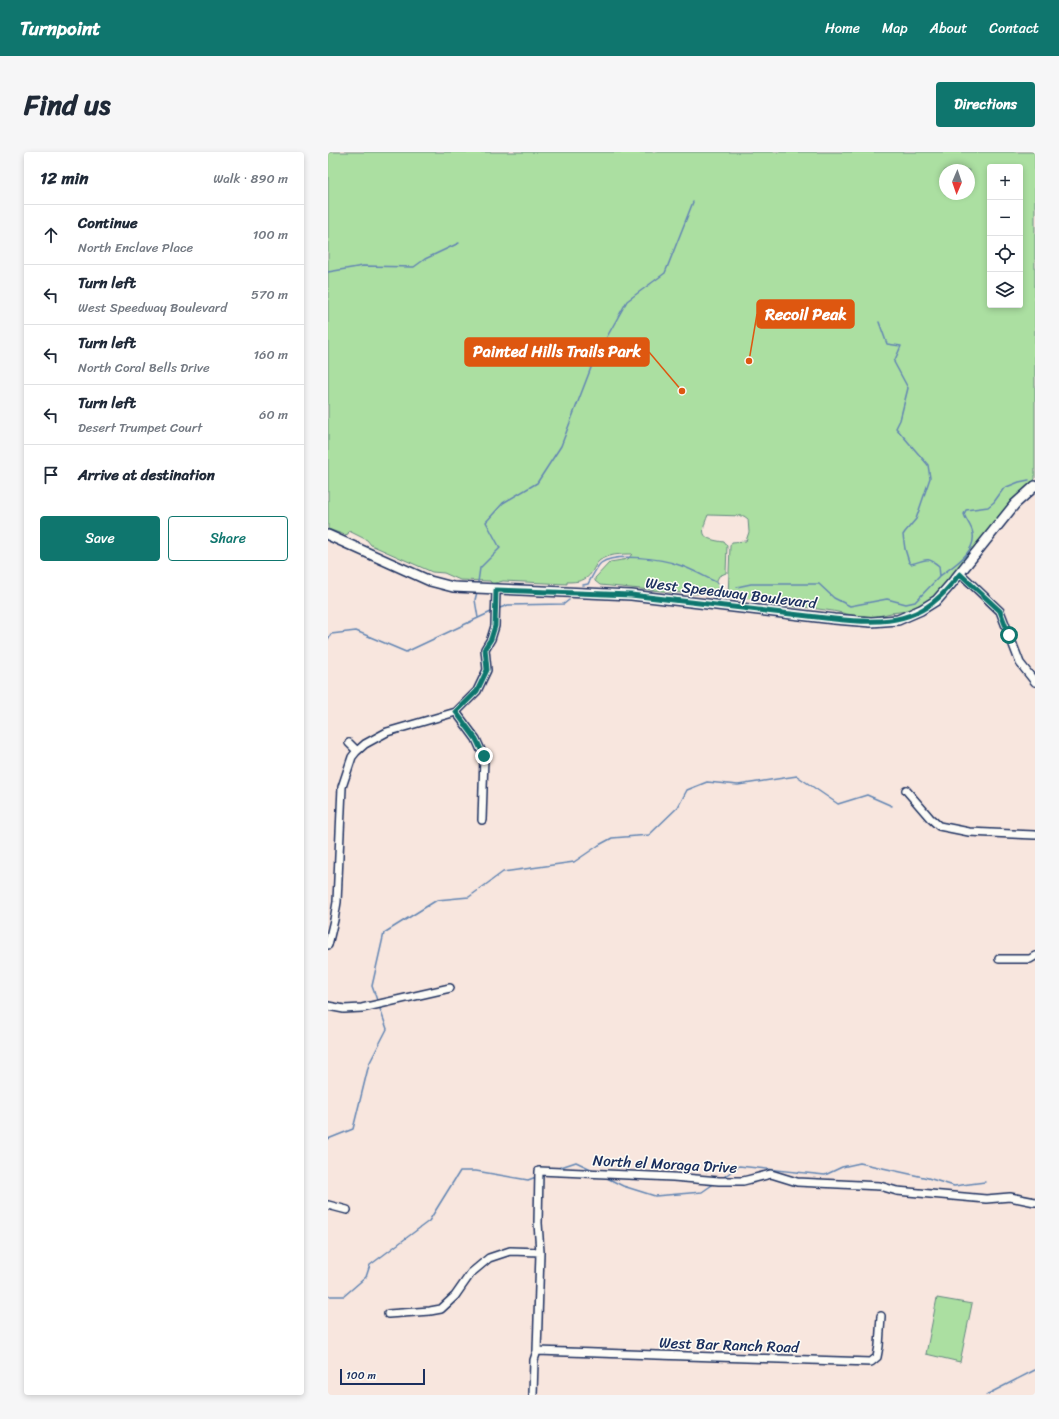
<!DOCTYPE html>
<meta charset="utf-8">
<style>
body{margin:0;font-family:Sriracha,sans-serif;background:#f6f6f7;color:#1f2937}
.controls{position:absolute;right:12px;top:12px;display:grid;overflow:hidden;border-radius:4px;box-shadow:0 2px 6px #0003}
.controls button{width:36px;height:36px;display:grid;place-items:center;padding:0;border:0;border-bottom:1px solid #e0e1e3;background:#fff;color:#1f2937;font:20px sans-serif}
.compass{position:absolute;left:611px;top:12px;width:36px;height:36px;border-radius:50%;background:#fff;box-shadow:0 2px 6px #0003;rotate:182deg}
.scale{position:absolute;left:12px;bottom:10px;width:85px;box-sizing:border-box;padding-left:4px;border:2px solid #1b2f5e;border-top:0;font-size:11px;line-height:14px;white-space:nowrap;color:#1b2f5e;-webkit-text-stroke:3px #fdfcf7;paint-order:stroke}
.stop{position:absolute;width:12px;height:12px;margin:-9px;border:3px solid #0f766e;border-radius:50%;background:#fff}
.stop.end{background:#0f766e;border-color:#fff;box-shadow:0 1px 4px #0008}
.list{margin:0;padding:0;list-style:none}
h2{display:flex;justify-content:space-between;align-items:center;height:52px;margin:0;padding:0 16px;font-size:17px}
h2 small{font-size:13px;font-weight:400;color:#747a83}
.list li{display:grid;grid-template-columns:26px 1fr auto;gap:12px;align-items:center;box-sizing:border-box;height:60px;padding:0 16px;border-top:1px solid #e0e1e3}
.list b{display:block;font-size:15px;white-space:nowrap}
.list p{margin:0;font-size:13px;white-space:nowrap;color:#747a83}
.list em{font-size:13px;font-style:normal;color:#747a83}
.actions{display:flex;gap:8px;padding:12px 16px}
.actions a{flex:1;padding:9px 0;border:1px solid #0f766e;border-radius:4px;text-align:center;font-size:14px;color:#0f766e}
.actions .main{background:#0f766e;color:#fff}
.icon{flex:none;width:22px;height:22px;fill:none;stroke:currentColor;stroke-width:2;stroke-linecap:round;stroke-linejoin:round}
.map{position:relative;flex:none;width:707px;height:1243px;overflow:hidden;border-radius:4px}
header{display:flex;align-items:center;gap:24px;box-sizing:border-box;height:56px;padding:0 20px;background:#0f766e;color:#fff}
header strong{font-size:19px}
nav{display:flex;gap:22px;margin-inline-start:auto;font-size:14px}
.intro{display:flex;align-items:center;justify-content:space-between;box-sizing:border-box;height:96px;padding:0 24px}
h1{margin:0;font-size:28px}
.button{padding:10px 18px;border-radius:4px;background:#0f766e;color:#fff;font-size:14px;font-weight:700}
main{display:flex;gap:24px;padding:0 24px}
aside{flex:1;background:#fff;border-radius:4px;box-shadow:0 2px 6px #0003}
.map>svg:first-child{display:block}
.green{fill:#abdfa1;stroke:#638780;fill-rule:evenodd}
.lines{fill:none;stroke-linecap:round;stroke-linejoin:round}
.stream{stroke:#6285b3;stroke-width:1.5}
.minor-casing{stroke:#1b2f5e;stroke-width:10}
.secondary-casing{stroke:#1b2f5e;stroke-width:12}
.minor{stroke:#fdfcf7;stroke-width:7}
.secondary{stroke:#fdfcf7;stroke-width:9}
.route{stroke:#0f766e;stroke-width:5}
.labels{text-anchor:middle;dominant-baseline:central;stroke-width:3;stroke-linejoin:round;paint-order:stroke}
.street-label{font-size:15px;fill:#1b2f5e;stroke:#fdfcf7}
.leader{fill:none;stroke:#de5710;stroke-width:1.5}
.callout-dot{fill:#de5710;stroke:#fdfcf7;stroke-width:1.5}
.callout{fill:#de5710;stroke:#de5710;stroke-width:1.5}
.callout-label{font-size:16px;text-anchor:middle;font-weight:bold;fill:#fff}
</style>
<header>
<strong>Turnpoint</strong>
<nav><a>Home</a><a>Map</a><a>About</a><a>Contact</a></nav>
</header>
<div class="intro"><h1>Find us</h1><a class="button">Directions</a></div>
<main>
<aside>
<h2>12 min<small>Walk · 890 m</small></h2>
<ul class="list">
<li><svg class="icon" aria-label="ahead" viewBox="0 0 24 24"><path d="M12 20V5M6 11l6-6 6 6"/></svg><div><b>Continue</b><p>North Enclave Place</p></div><em>100 m</em></li>
<li><svg class="icon" aria-label="left" viewBox="0 0 24 24"><path d="M17 20v-9H6M10 6l-5 5 5 5"/></svg><div><b>Turn left</b><p>West Speedway Boulevard</p></div><em>570 m</em></li>
<li><svg class="icon" aria-label="left" viewBox="0 0 24 24"><path d="M17 20v-9H6M10 6l-5 5 5 5"/></svg><div><b>Turn left</b><p>North Coral Bells Drive</p></div><em>160 m</em></li>
<li><svg class="icon" aria-label="left" viewBox="0 0 24 24"><path d="M17 20v-9H6M10 6l-5 5 5 5"/></svg><div><b>Turn left</b><p>Desert Trumpet Court</p></div><em>60 m</em></li>
<li><svg class="icon" aria-label="arrive" viewBox="0 0 24 24"><path d="M6 21V4h12l-3 4 3 4H6"/></svg><div><b>Arrive at destination</b></div></li>
</ul>
<div class="actions"><a class="main">Save</a><a>Share</a></div>
</aside>
<div class="map">
<svg width="707" height="1243" viewBox="0 0 707 1243">
<rect width="100%" height="100%" fill="#f8e6de"/>
<filter id="ink" filterUnits="userSpaceOnUse"><feTurbulence type="fractalNoise" baseFrequency=".025" numOctaves="2"/><feDisplacementMap in="SourceGraphic" scale="8" xChannelSelector="R" yChannelSelector="G"/><feConvolveMatrix kernelMatrix="1 2 1 2 8 2 1 2 1" color-interpolation-filters="sRGB"/></filter>
<g filter="url(#ink)">
<path class="green" d="M 0,0 L 707,0 L 707,327 L 673,361 L 627,424 L 615,437 L 597,453 L 580,459 L 563,461 L 546,465 L 533,465 L 505,459 L 475,455 L 469,455 L 430,447 L 400,446 L 402,394 L 404,390 L 418,389 L 421,380 L 420,367 L 416,364 L 380,363 C 371,384 375,387 396,390 L 399,394 L 398,421 L 391,424 L 389,428 L 390,438 L 385,441 L 364,442 L 272,433 L 267,429 L 267,426 L 282,410 L 300,407 L 304,402 C 294,402 279,402 271,409 C 268,412 266,416 264,420 C 258,429 250,430 239,430 L 239,432 L 175,429 L 164,432 L 162,429 L 132,428 L 116,421 L 104,420 L 43,393 L 39,388 L 21,379 L 20,382 L 17,383 L 0,377 ZM 662,15 L 692,15 L 692,153 L 662,153 ZM 617,18 L 641,18 L 641,42 L 617,42 Z
M 609,1146 L 644,1152 L 632,1210 L 598,1202 Z"/>
<g class="lines">
<path class="stream" d="M 0,120 L 35,114 L 86,115 L 97,107 L 131,91
M 612,424 C 625,414 648,401 645,382 C 644,374 638,369 636,362 L 638,358 L 660,355 L 666,350 L 676,336 L 691,330 L 701,328
M 150,430 L 152,416 L 172,396 L 158,370 L 175,351 L 209,331 L 233,294 L 266,208 L 299,149 L 337,121 L 365,50
M 255,433 L 260,432 C 263,427 269,414 273,411 C 287,400 335,407 351,413 C 364,417 377,425 390,431
M 409,435 L 423,432 L 491,432 L 506,446 L 522,454 L 559,447 L 578,452 L 587,450 L 612,424 L 611,414 C 598,403 597,409 583,412 L 581,410 L 577,397 L 575,383 L 577,380 L 588,367 L 602,326 L 600,313 L 568,276 L 572,268 L 580,236 L 566,210 L 573,194 L 559,192 L 551,170
M 149,440 L 147,448 L 150,466
M 172,456 L 180,453 L 236,452 L 241,448
M 0,487 L 3,482 L 28,479 L 78,500 L 163,460
M 50,851 L 44,834 L 56,781 L 109,748 L 141,745 L 175,720 L 246,710 L 271,693 L 284,686 L 321,683 L 350,655 L 359,638 L 379,630 L 410,633 L 469,624 L 510,652 L 539,643 L 564,654
M 0,987 L 25,977 L 41,912 L 59,877 L 51,854
M 230,1016 L 248,1010 L 265,1018
M 277,1025 L 295,1034 L 327,1044 L 374,1040 L 387,1031
M 393,1027 L 411,1014 L 497,1023 L 514,1015 L 532,1011 L 600,1026 L 626,1034 L 657,1030
M 0,1144 L 16,1144 L 38,1125 L 42,1113 L 101,1069 L 132,1019 L 148,1019 L 200,1028 L 208,1025
M 658,1243 L 707,1218"/>
<defs>
<path id="minor" d="M 632,421 L 672,459 L 692,511 L 707,530
M 128,560 L 148,587 L 156,605 L 154,668
M 21,591 L 29,599
M 578,638 L 602,666 L 611,674 L 641,680 L 707,683
M 0,793 L 6,768 L 9,750 L 14,635 L 24,605 L 28,600 L 37,592 L 59,580 L 128,560 L 149,539 L 159,518 L 157,497 L 163,487 L 167,474 L 168,438
M 671,807 L 702,807 L 707,804
M 0,854 L 16,857 L 34,856 L 122,836
M 0,1053 L 19,1058
M 60,1162 L 102,1159 L 113,1157 L 127,1144 L 143,1121 L 161,1106 L 182,1099 L 212,1100
M 209,1199 L 543,1210 L 549,1205 L 551,1194 L 553,1164
M 205,1243 L 206,1208 L 209,1199 L 210,1168 L 212,1100 L 210,1071 L 211,1019 L 345,1025 L 391,1029 L 415,1029 L 443,1022 L 469,1030 L 552,1034 L 569,1039 L 658,1047 L 682,1045 L 707,1050"/>
<path id="secondary" d="M 0,383 L 102,429 L 125,435 L 303,443 L 506,467 L 543,470 L 570,468 L 593,458 L 609,448 L 623,432 L 687,352 L 707,334"/>
</defs>
<use href="#minor" class="minor-casing"/>
<use href="#secondary" class="secondary-casing"/>
<use href="#minor" class="minor"/>
<use href="#secondary" class="secondary"/>
</g>
</g>
<g class="lines" filter="url(#ink)">
<path class="route" d="M 156,604 L 148,587 L 128,560 L 149,539 L 159,518 L 157,496 L 163,487 L 167,474 L 168,438 L 303,443 L 506,467 C 542,471 581,473 609,447 C 618,440 625,430 632,422 L 672,459 L 681,483"/>
</g>
<g class="labels">
<g class="street-label">
<text transform="translate(403 441) rotate(7)">West Speedway Boulevard</text>
<text transform="translate(337 1012) rotate(3)">North el Moraga Drive</text>
<text transform="translate(401 1193) rotate(2)">West Bar Ranch Road</text>
</g>
</g>
<path class="leader" d="M421 209L429 162M354 239L321 200"/>
<g class="callout-dot">
<circle cx="421" cy="209" r="4"/>
<circle cx="354" cy="239" r="4"/>
</g>
<g class="callout">
<rect x="429" y="148" width="97" height="28" rx="4"/>
<rect x="137" y="186" width="184" height="28" rx="4"/>
</g>
<g class="callout-label">
<text x="478" y="168">Recoil Peak</text>
<text x="229" y="205">Painted Hills Trails Park</text>
</g>
</svg>
<div class="controls">
<button>+</button>
<button>−</button>
<button><svg class="icon" aria-label="locate" viewBox="0 0 24 24"><circle cx="12" cy="12" r="6"/><path d="M12 2v4M12 18v4M2 12h4M18 12h4"/></svg></button>
<button><svg class="icon" aria-label="layers" viewBox="0 0 24 24"><path d="M12 4l9 5-9 5-9-5zM3 14l9 5 9-5"/></svg></button>
</div>
<svg class="compass" viewBox="-18 -18 36 36"><path d="M0-13l5 13h-10z" fill="#e53935"/><path d="M0 13l5-13h-10z" fill="#747a83"/></svg>
<div class="scale">100 m</div>
<div class="stop" style="left:681px;top:483px"></div>
<div class="stop end" style="left:156px;top:604px"></div>
</div>
</main>
